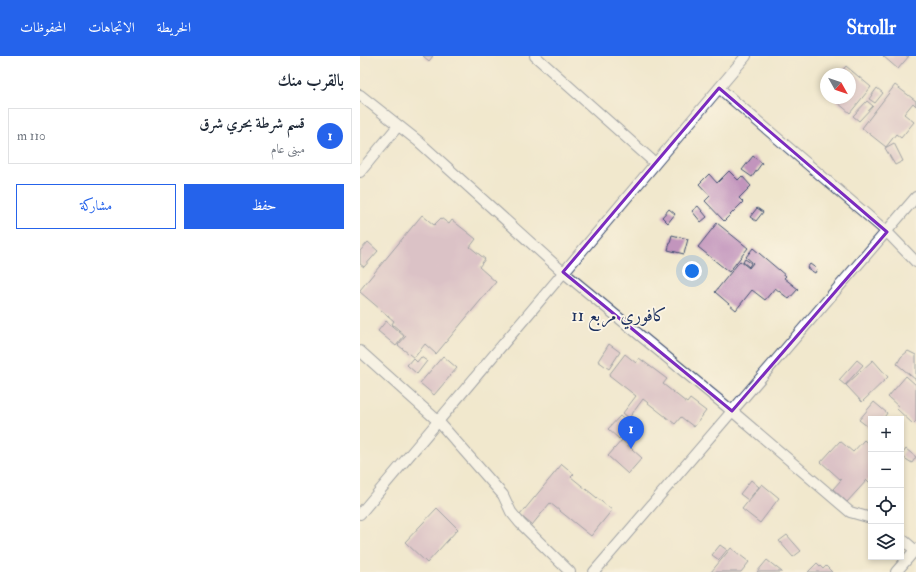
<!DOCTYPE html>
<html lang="ar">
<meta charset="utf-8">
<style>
body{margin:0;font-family:"IM FELL Double Pica",Amiri,serif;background:#f6f6f7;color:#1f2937;direction:rtl}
.controls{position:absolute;right:12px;bottom:12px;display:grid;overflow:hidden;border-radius:0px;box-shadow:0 2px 6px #0003}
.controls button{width:36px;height:36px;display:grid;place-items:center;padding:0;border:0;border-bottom:1px solid #e0e1e3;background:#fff;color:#1f2937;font:20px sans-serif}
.compass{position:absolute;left:460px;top:12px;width:36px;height:36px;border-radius:50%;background:#fff;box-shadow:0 2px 6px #0003;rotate:130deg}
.you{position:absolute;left:332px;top:215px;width:14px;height:14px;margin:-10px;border:3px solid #fff;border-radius:50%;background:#1a73e8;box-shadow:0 0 0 6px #1a73e833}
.badge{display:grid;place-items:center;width:26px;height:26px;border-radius:50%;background:#2563eb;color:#fff;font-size:13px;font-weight:700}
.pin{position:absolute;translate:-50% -33px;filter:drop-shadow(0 1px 2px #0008)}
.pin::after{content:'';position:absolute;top:21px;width:14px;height:12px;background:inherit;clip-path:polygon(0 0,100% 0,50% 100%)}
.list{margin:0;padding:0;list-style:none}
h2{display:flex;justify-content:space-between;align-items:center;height:52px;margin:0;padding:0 16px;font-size:17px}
h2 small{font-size:13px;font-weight:400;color:#747a83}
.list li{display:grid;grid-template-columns:26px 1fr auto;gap:12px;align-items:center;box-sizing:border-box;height:56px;margin:0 8px 8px;padding:0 8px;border:1px solid #e0e1e3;border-radius:0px}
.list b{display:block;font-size:15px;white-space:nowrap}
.list p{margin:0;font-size:13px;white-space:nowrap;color:#747a83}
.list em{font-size:13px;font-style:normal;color:#747a83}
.actions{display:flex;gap:8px;padding:12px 16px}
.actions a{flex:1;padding:9px 0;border:1px solid #2563eb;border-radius:0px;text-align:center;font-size:14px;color:#2563eb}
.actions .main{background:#2563eb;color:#fff}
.icon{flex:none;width:22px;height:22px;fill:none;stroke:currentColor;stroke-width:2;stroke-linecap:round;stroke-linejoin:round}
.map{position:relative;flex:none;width:556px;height:516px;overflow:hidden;direction:ltr}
header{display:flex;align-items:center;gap:24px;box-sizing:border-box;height:56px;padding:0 20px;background:#2563eb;color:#fff}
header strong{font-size:19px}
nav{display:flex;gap:22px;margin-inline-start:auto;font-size:14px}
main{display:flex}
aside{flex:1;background:#fff}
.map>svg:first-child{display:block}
.building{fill:#c295bd}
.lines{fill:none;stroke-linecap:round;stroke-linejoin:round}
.minor-casing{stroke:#3b4b6f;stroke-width:12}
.minor{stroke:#fff;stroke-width:10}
.marked{fill:none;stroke:#7b2cbf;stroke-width:3;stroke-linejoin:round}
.labels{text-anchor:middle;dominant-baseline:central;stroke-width:3.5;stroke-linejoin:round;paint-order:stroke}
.neighbourhood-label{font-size:18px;fill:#1b2f5e;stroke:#fcf5e5}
</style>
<header>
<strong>Strollr</strong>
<nav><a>الخريطة</a><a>الاتجاهات</a><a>المحفوظات</a></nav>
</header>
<main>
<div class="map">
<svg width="556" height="516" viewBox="0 0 556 516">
<rect width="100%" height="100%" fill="#fcf5e5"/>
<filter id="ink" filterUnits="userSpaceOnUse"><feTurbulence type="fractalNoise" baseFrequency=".025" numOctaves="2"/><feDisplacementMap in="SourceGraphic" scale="8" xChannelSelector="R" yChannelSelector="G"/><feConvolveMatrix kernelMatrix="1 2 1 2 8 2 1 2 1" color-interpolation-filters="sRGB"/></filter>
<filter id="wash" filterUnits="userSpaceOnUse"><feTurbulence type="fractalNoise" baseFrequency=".012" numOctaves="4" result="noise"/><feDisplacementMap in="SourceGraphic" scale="16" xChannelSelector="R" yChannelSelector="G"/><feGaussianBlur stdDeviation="0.9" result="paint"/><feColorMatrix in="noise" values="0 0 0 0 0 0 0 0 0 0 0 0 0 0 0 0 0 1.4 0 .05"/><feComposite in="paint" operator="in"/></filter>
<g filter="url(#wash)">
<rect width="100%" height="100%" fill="#f1e8cd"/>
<g id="blocks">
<path class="building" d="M 63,0 L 73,0 L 69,5 Z
M 523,0 L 549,0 L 538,13 Z
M 486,10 L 511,31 L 490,57 L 472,42 L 490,42 L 490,18 L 479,18 Z
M 535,29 L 556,45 L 556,50 L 553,47 L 544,58 L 554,66 L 541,82 L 536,78 L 526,91 L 502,72 Z
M 517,32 L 523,37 L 515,47 L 509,43 Z
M 507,45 L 513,50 L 499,65 L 493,60 Z
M 534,87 L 543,105 L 535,109 L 525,92 Z
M 393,100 L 402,107 L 392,121 L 382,114 Z
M 369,115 L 378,124 L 382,120 L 391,130 L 379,142 L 383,146 L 364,165 L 345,145 L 350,140 L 339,128 L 349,118 L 357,127 Z
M 338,150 L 347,161 L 341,166 L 332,155 Z
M 397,152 L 403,156 L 396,165 L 390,161 Z
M 309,153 L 315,158 L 308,167 L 302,161 Z
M 62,159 L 74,169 L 81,162 L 89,168 L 92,164 L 116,183 L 110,191 L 125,203 L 119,211 L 136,226 L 76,298 L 65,288 L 54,302 L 38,289 L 46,280 L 32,268 L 34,265 L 0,236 L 0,234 Z
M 357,167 L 388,192 L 369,216 L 338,191 Z
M 312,179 L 328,183 L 324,198 L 308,194 Z
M 8,186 L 18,195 L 4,211 L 0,208 L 0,195 Z
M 393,192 L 426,220 L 424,222 L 438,233 L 429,243 L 415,232 L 405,244 L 392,234 L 376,254 L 355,236 L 380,205 L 389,212 L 393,207 L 386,201 Z
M 385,203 L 391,207 L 389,211 L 383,206 Z
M 450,208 L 457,213 L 455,217 L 447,212 Z
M 26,265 L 44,280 L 36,290 L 18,275 Z
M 249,288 L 260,296 L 249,313 L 238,305 Z
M 548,295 L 556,299 L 556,324 L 537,308 L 541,301 Z
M 265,298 L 276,307 L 279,302 L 307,323 L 303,328 L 327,347 L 330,343 L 346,355 L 334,371 L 321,361 L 315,368 L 283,343 L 269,362 L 263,357 L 276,340 L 249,319 Z
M 83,300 L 97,312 L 74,339 L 60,327 Z
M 61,301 L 67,305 L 57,318 L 47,309 L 53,302 L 57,306 Z
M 497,304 L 503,309 L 485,329 L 479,324 Z
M 513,304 L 528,321 L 502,346 L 486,329 Z
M 546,320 L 556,329 L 556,365 L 553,368 L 537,353 L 539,351 L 528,341 Z
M 514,346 L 527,357 L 523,363 L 511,363 L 511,373 L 499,364 Z
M 260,360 L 271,370 L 259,383 L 248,373 Z
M 262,384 L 282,402 L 268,418 L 248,400 Z
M 504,384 L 511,390 L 511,428 L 507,424 L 487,446 L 473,433 L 481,424 L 461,406 L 480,385 L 493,396 Z
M 546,393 L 556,401 L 552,407 L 541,400 Z
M 202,408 L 214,418 L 211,421 L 252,454 L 231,480 L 190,447 L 172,469 L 160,459 Z
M 391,424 L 399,431 L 388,444 L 380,438 Z
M 402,428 L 419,442 L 400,467 L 382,453 Z
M 77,452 L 98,473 L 67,507 L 45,486 Z
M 427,479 L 441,495 L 433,501 L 419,485 Z
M 360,489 L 367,494 L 359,504 L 352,499 Z
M 371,492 L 389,506 L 381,516 L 351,516 Z
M 407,504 L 422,516 L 397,516 Z
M 457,507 L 463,513 L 466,510 L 472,516 L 448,516 Z"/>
</g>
</g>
<g filter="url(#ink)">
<use href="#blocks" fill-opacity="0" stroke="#3b4b6f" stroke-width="1"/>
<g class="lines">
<defs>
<path id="minor" d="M 175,0 L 295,107
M 359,32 L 527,176 L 556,206
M 0,39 L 58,85 L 203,216 L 372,355 L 490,456 L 511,462
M 0,116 L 38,70
M 0,295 L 78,365 L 143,439 L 151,456 L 160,467 L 210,516
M 0,458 L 386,0
M 541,482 L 556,495
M 234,516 L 556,141
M 536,516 L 556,493"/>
</defs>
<use href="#minor" class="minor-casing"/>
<use href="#minor" class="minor"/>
</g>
</g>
<path d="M0 0H556V516H0ZM 359,32 L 527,176 L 372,355 L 203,216 Z" fill="#f1e8cd" fill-opacity=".55" fill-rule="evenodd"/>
<path class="marked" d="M 359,32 L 527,176 L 372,355 L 203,216 Z"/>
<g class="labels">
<g class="neighbourhood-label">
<text x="259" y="259">كافوري مربع 11</text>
</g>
</g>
</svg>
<div class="controls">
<button>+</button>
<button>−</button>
<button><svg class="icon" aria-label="locate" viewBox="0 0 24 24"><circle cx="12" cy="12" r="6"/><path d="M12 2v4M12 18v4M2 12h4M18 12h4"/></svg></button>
<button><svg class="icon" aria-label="layers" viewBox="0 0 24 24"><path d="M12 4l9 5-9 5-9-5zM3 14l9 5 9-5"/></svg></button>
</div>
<svg class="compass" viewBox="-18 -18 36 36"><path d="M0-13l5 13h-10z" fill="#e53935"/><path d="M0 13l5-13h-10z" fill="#747a83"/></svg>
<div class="you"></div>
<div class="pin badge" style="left:271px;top:393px">1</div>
</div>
<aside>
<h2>بالقرب منك<small></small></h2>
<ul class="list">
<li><span class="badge">1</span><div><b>قسم شرطة بحري شرق</b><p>مبنى عام</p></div><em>110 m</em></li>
</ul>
<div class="actions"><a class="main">حفظ</a><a>مشاركة</a></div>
</aside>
</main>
